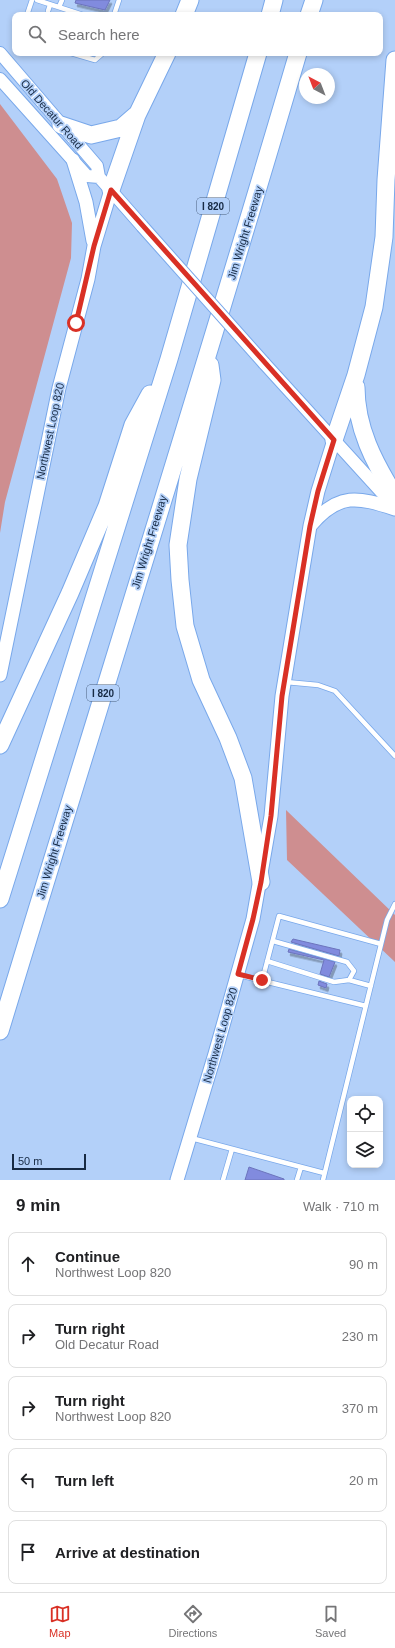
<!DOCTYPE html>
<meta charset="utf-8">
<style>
body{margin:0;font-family:Helvetica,sans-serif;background:#f2f2f2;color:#202124}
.controls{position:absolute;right:12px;bottom:12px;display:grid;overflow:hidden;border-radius:8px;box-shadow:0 2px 6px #0003}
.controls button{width:36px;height:36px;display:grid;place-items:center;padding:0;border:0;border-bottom:1px solid #e0e0e0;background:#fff;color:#202124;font:20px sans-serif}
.compass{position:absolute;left:299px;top:68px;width:36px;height:36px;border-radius:50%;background:#fff;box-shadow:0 2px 6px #0003;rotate:318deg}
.scale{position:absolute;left:12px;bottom:10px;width:74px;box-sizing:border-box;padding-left:4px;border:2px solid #172a44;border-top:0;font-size:11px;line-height:14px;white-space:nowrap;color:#172a44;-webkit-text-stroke:3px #b3d0f9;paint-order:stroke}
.stop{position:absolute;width:12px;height:12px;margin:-9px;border:3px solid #d93025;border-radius:50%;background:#fff}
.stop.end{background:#d93025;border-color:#fff;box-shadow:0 1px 4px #0008}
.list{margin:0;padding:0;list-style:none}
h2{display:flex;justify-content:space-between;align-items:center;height:52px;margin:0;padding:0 16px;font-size:17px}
h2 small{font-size:13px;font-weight:400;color:#757577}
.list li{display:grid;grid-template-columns:26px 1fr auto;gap:12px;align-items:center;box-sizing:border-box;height:64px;margin:0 8px 8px;padding:0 8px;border:1px solid #e0e0e0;border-radius:8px}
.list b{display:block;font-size:15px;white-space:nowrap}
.list p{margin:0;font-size:13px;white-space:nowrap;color:#757577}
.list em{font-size:13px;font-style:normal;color:#757577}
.icon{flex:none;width:22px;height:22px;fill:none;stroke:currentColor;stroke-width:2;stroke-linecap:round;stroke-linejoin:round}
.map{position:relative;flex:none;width:395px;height:1180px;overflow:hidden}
.search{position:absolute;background:#fff;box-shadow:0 2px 6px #0003;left:12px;right:12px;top:12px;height:44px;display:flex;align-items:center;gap:10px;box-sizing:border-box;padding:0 14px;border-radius:8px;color:#757577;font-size:15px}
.sheet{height:412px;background:#fff}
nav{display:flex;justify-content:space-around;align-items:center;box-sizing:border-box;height:56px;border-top:1px solid #e0e0e0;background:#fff;font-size:11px;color:#757577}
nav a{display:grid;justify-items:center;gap:2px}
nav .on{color:#d93025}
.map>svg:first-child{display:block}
.green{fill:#ce8e90}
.building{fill:#818bde;stroke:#6c74bc;filter:url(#shadow)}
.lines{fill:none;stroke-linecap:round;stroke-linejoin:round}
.service-casing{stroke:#79a8ea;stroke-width:6}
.tertiary-casing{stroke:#79a8ea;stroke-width:14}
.secondary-casing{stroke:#79a8ea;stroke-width:15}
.motorway-casing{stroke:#79a8ea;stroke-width:19}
.service{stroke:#fff;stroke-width:4.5}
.tertiary{stroke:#fff;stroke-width:12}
.secondary{stroke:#fff;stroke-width:13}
.motorway{stroke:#fff;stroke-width:17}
.tertiary-bridge-casing{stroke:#79a8ea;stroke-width:14;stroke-linecap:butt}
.tertiary-bridge{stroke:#fff;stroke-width:12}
.route{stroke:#d93025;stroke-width:5}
.labels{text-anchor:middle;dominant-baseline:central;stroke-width:3.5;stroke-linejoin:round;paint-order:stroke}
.shield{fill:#b3d0f9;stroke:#465c7a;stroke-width:1}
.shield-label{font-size:10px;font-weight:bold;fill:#172a44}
.street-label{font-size:11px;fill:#172a44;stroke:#b3d0f9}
</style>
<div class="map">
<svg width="395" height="1180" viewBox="0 0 395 1180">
<defs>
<filter id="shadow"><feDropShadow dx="2" dy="3.5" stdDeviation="0" flood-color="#0004"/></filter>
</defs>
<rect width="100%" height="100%" fill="#b3d0f9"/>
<path class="green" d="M 0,104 L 57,179 L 72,223 L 71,258 L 5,502 L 0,533 Z
M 286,810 L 395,915 L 395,962 L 287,860 Z"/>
<path class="building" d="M 76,0 L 110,0 L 105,10 L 75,3 Z
M 293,939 L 340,950 L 339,956 L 291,942 Z
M 289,949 L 335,962 L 329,977 L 320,974 L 324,960 L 288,952 Z
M 319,981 L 327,984 L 326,988 L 318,985 Z
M 249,1167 L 284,1179 L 284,1180 L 245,1180 Z"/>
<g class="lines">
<defs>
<path id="service" d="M 37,0 L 83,15
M 59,7 L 62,0
M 48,11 L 50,5
M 27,15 L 32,0
M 114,15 L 119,0
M 71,53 L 95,60 L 103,53
M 286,682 L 318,685 L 335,691 L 395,756
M 267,961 L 334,982 L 349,980 L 354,971 L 347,962 L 273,941
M 239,975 L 366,1006
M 349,980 L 371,986
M 262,981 L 279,916 L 381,944
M 191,1138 L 324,1173
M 223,1180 L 232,1149
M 297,1180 L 301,1167
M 323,1180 L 387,920 L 395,904"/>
<path id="tertiary" d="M 0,53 L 97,166 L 99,177 L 142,226
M 0,79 L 87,176 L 99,177
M 264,363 L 395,507"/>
<path id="secondary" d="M 73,160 L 86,202 L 93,241
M 311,525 C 339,492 358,497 395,509
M 0,675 L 59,388 L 88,279 L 94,246 L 111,190
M 177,1180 L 215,1054 L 253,919 L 271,816 L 282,696 L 310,526 L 318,491 L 334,440"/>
<path id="motorway" d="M 184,15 L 190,0
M 270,15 L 274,0
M 309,15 L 314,0
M 61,125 L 91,135 L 121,128 L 136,115
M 111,190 L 137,115 L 167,53
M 210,365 L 212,380 L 188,479 L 178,545 L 180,580 L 185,626 L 201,680 L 228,738 L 243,778 L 261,882
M 356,387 C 356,428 374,462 395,496
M 334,440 L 356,375 L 374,307 L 384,237 L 386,180 L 395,60
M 0,745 L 70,593 L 107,506 L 133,425 L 150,394
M 0,899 L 169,359 L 258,53
M 0,1031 C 99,705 202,380 298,53"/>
</defs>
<use href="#service" class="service-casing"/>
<use href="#tertiary" class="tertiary-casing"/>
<use href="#secondary" class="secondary-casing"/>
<use href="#motorway" class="motorway-casing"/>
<use href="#service" class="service"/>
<use href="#tertiary" class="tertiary"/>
<use href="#secondary" class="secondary"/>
<use href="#motorway" class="motorway"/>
<defs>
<path id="tertiary-bridge" d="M 142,226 L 264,363"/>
</defs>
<use href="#tertiary-bridge" class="tertiary-bridge-casing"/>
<use href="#tertiary-bridge" class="tertiary-bridge"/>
</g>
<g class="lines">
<path class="route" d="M 76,323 L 94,246 L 111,190 L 334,440 L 318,491 L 310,526 L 282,696 L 271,816 L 261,882 L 253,919 L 238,974 L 262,980"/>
</g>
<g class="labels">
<g class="shield">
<rect x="197" y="198" width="32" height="16" rx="3"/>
<rect x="87" y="685" width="32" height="16" rx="3"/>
</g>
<g class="shield-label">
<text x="213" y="206">I 820</text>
<text x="103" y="693">I 820</text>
</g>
<g class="street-label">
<text transform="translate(52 114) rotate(49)">Old Decatur Road</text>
<text transform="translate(245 233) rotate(-73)">Jim Wright Freeway</text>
<text transform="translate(50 431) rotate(-78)">Northwest Loop 820</text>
<text transform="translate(149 542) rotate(-73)">Jim Wright Freeway</text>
<text transform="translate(54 852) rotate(-73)">Jim Wright Freeway</text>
<text transform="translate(220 1035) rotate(-74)">Northwest Loop 820</text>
</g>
</g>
</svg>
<div class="controls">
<button><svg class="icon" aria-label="locate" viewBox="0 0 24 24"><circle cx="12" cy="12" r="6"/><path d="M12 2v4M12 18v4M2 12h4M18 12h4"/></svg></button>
<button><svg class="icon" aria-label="layers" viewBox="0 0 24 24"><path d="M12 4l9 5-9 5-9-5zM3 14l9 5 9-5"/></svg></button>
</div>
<svg class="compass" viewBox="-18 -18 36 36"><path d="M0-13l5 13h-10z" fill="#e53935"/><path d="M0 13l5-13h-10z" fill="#757577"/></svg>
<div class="scale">50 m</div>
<div class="stop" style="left:76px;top:323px"></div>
<div class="stop end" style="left:262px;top:980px"></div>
<div class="search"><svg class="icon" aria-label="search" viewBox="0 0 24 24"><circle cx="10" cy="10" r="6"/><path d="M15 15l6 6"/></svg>Search here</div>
</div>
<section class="sheet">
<h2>9 min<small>Walk · 710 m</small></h2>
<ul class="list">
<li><svg class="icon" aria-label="ahead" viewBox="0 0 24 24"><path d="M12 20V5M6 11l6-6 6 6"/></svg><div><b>Continue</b><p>Northwest Loop 820</p></div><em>90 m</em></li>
<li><svg class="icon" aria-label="right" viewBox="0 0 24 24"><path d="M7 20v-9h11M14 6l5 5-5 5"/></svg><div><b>Turn right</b><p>Old Decatur Road</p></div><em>230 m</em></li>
<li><svg class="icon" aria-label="right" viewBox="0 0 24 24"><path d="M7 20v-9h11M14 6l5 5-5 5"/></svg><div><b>Turn right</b><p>Northwest Loop 820</p></div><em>370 m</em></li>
<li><svg class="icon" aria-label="left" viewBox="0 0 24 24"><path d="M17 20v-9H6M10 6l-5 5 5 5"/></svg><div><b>Turn left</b></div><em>20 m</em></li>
<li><svg class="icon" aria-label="arrive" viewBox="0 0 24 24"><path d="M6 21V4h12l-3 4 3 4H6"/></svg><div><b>Arrive at destination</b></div></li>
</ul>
</section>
<nav>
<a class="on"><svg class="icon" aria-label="map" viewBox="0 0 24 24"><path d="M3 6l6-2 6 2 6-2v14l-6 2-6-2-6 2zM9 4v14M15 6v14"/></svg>Map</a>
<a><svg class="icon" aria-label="directions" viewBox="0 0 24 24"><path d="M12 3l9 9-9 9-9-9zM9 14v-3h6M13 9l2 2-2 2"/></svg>Directions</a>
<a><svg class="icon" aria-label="saved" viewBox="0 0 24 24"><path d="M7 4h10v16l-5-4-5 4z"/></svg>Saved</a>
</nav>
